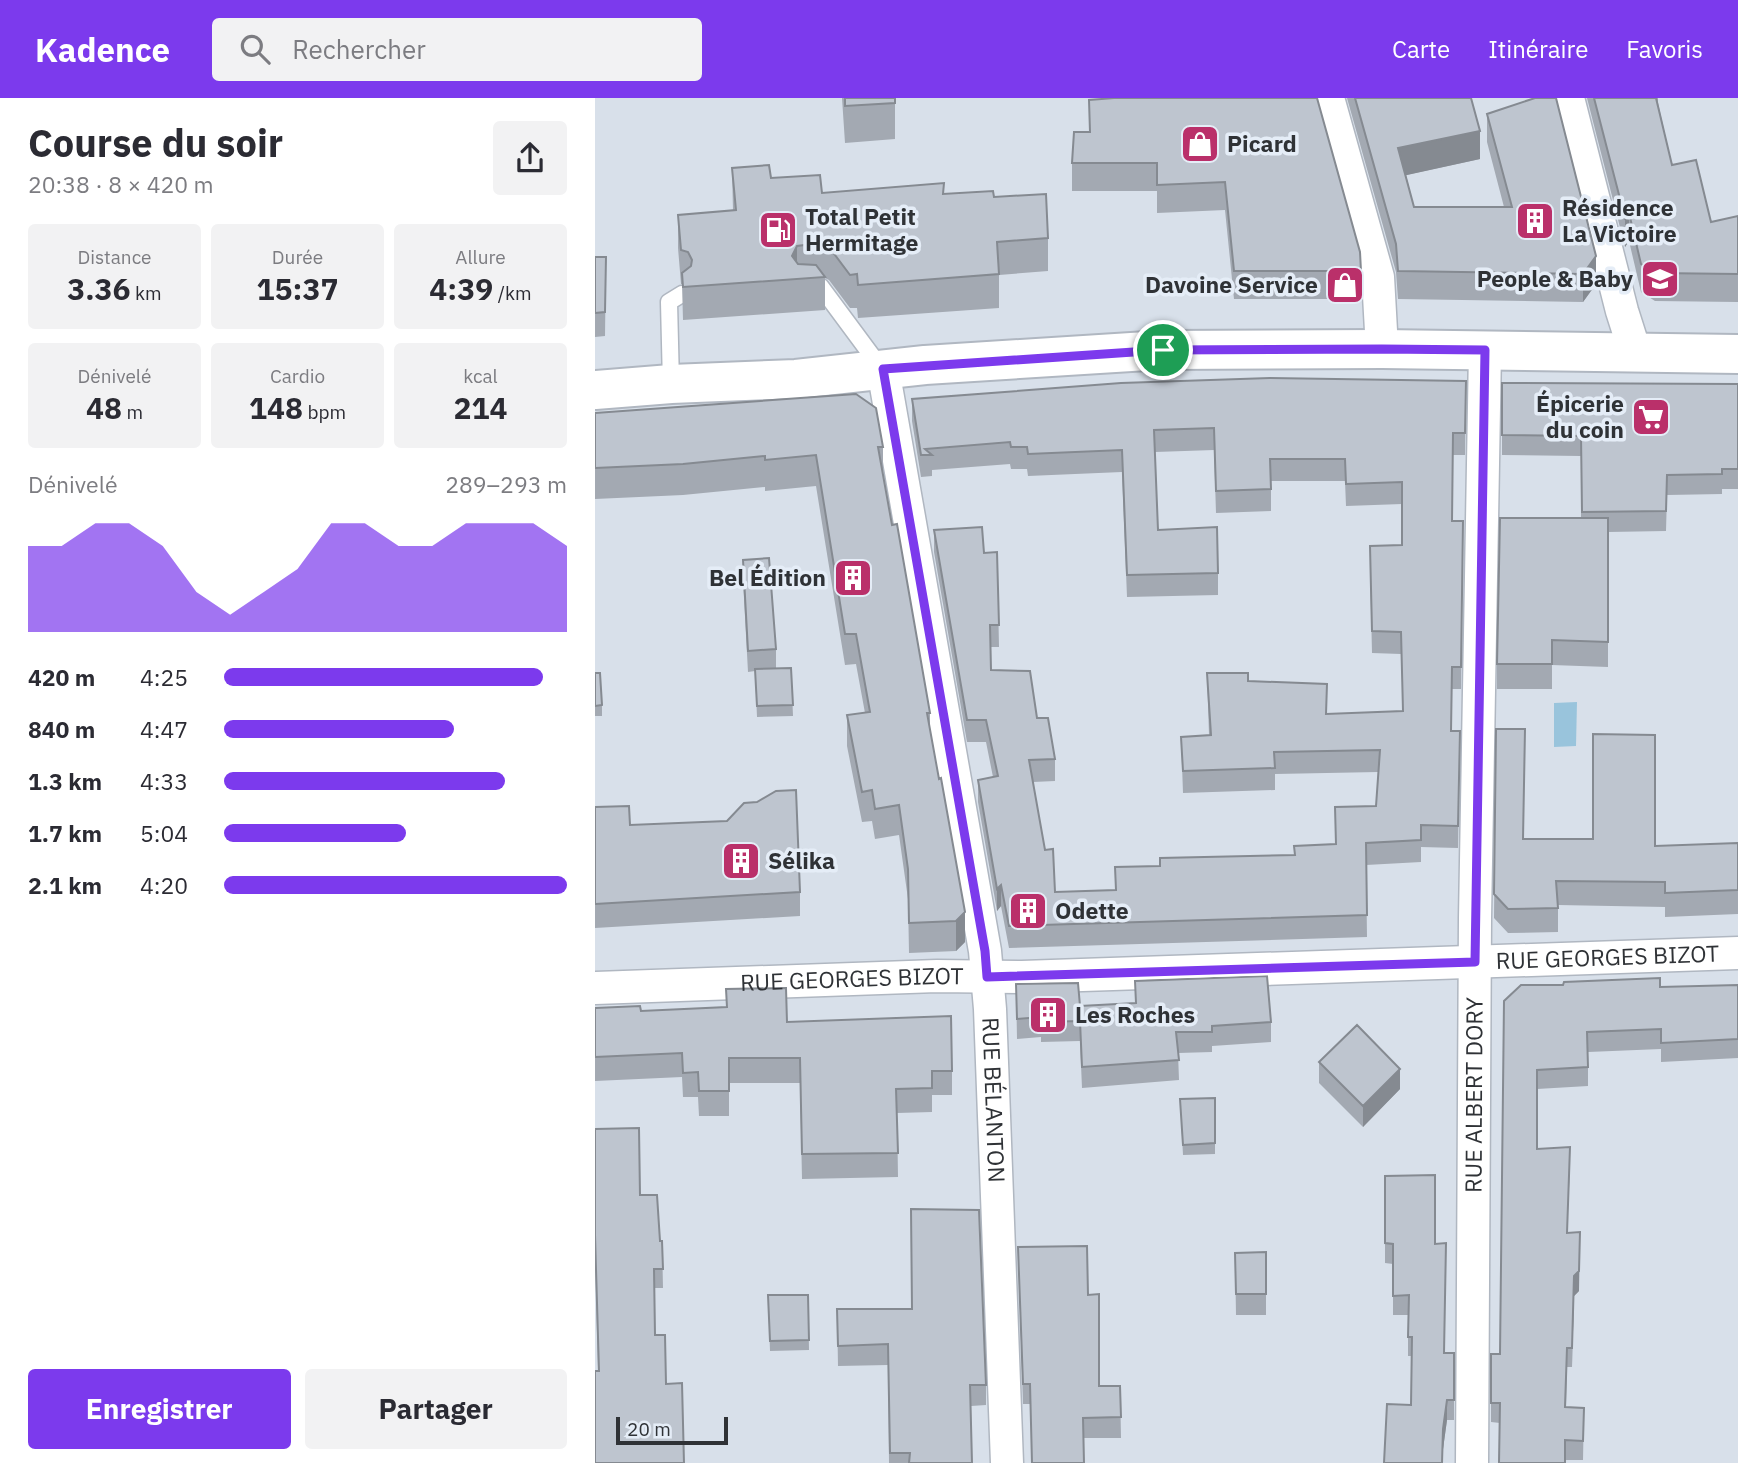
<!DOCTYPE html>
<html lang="fr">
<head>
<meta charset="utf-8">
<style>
	body { margin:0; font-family:"IBM Plex Sans",sans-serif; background:#f2f2f3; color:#2b2b33; height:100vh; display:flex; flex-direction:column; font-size:26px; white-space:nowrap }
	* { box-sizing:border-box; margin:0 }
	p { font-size:23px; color:#7c7c81 }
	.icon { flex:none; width:38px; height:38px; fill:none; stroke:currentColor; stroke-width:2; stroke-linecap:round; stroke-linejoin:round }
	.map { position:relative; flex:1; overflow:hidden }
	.side { display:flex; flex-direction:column; background:#fff; width:595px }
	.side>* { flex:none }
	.scale { position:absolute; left:21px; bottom:18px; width:112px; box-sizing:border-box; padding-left:7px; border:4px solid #2f3236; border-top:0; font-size:19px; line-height:24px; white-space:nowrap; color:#2f3236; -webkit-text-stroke:5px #e5edf7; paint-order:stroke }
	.pin { position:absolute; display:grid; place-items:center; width:60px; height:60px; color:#fff; margin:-30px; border:4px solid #fff; border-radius:50%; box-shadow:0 2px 7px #0007 }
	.round { display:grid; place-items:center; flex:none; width:74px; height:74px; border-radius:7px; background:#f2f2f3 }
	.summary { display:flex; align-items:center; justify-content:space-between; height:119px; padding:0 28px }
	h1 { font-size:38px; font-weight:700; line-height:52px }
	.metrics { display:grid; grid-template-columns:repeat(3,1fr); gap:10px; height:119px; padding:7px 28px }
	.metrics div { display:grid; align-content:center; border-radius:7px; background:#f2f2f3; text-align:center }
	.metrics b { font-size:30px; font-weight:700 }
	.metrics small { font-size:19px; font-weight:400 }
	.metrics p { font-size:19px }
	.chart { height:196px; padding:14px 28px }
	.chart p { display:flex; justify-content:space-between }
	.chart svg { width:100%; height:126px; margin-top:7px; fill:#7c3aed; opacity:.7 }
	.cta { display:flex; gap:14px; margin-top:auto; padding:14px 28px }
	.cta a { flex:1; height:80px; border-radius:7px; background:#7c3aed; color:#fff; font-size:28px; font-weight:700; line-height:80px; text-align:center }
	.cta a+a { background:#f2f2f3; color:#2b2b33 }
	ul { padding:0 28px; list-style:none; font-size:23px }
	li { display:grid; grid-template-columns:112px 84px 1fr; align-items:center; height:52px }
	li i { height:18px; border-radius:9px; background:#7c3aed }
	header { display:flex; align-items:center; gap:42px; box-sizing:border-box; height:98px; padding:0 35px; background:#7c3aed; color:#fff }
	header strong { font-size:33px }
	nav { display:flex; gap:38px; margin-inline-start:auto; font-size:24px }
	.search { width:490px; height:63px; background:#f2f2f3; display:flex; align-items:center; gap:18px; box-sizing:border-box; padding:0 24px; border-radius:7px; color:#7c7c81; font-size:26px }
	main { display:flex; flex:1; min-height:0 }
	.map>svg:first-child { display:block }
	.water { fill:#99c4dc }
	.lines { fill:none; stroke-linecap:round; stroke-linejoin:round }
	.lane-casing { stroke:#b0b7c1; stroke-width:19 }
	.street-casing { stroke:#b0b7c1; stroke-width:35 }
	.primary-casing { stroke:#b0b7c1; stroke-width:42 }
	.lane { stroke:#fff; stroke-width:16 }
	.street { stroke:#fff; stroke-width:32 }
	.primary { stroke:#fff; stroke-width:38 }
	.wall { fill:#a3a9b2 }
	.shaded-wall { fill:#858a91 }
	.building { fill:#bec5cf; stroke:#858a91; stroke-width:2 }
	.route-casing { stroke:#fff; stroke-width:14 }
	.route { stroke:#7c3aed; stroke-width:9 }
	.labels { text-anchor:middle; stroke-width:7; stroke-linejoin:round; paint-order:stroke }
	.poi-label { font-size:23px; font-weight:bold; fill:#2f3236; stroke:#e5edf7; text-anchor:start }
	.street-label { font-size:23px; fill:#2f3236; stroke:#e5edf7 }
</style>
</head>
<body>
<header>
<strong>Kadence</strong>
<div class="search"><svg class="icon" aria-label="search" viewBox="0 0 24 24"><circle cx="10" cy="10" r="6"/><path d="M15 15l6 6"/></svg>Rechercher</div>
<nav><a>Carte</a><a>Itinéraire</a><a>Favoris</a></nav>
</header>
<main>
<section class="side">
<div class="summary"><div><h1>Course du soir</h1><p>20:38 · 8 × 420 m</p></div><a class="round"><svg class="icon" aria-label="share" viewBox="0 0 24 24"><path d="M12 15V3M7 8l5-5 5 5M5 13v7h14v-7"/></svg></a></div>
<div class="metrics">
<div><p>Distance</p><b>3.36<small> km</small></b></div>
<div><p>Durée</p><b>15:37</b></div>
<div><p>Allure</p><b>4:39<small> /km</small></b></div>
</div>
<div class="metrics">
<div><p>Dénivelé</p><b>48<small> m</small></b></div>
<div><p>Cardio</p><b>148<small> bpm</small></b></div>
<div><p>kcal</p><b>214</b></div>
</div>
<div class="chart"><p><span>Dénivelé</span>289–293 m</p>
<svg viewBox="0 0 160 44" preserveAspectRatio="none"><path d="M0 44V14L10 14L20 6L30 6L40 14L50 30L60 38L70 30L80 22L90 6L100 6L110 14L120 14L130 6L140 6L150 6L160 14V44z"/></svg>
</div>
<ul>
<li><b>420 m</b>4:25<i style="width:93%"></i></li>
<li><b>840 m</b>4:47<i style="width:67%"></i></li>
<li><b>1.3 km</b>4:33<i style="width:82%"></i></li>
<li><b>1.7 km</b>5:04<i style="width:53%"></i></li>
<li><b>2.1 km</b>4:20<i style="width:100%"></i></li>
</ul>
<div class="cta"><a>Enregistrer</a><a>Partager</a></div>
</section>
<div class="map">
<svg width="1143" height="1365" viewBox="0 0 1143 1365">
	<rect width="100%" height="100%" fill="#d8e0ea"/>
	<path class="water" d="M 982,604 L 981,648 L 959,649 L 959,605 Z"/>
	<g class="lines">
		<defs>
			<path id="lane" d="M 212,190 L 226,189 L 286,270
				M 76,286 L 74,204 L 87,196"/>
			<g id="street">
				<path d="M 733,0 L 783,179 L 787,251"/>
				<path d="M 973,0 L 1027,213 L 1040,254"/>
				<path id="s1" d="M 288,271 L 390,853 L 395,911 L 412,1365"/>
				<path id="s2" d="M 0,890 L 342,878 L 427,879 L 1143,855"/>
				<path id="s3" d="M 877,1365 L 880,820 L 890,252"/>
			</g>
			<path id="primary" d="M 0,292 L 76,286 L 201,281 L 330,267 L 568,252 L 787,251 L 1143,256"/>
		</defs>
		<use href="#lane" class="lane-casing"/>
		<use href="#street" class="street-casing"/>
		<use href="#primary" class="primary-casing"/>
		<use href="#lane" class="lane"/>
		<use href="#street" class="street"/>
		<use href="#primary" class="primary"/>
	</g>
	<path class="wall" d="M 247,0 L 300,0 L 300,41 L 250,45 Z
		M 519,0 L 766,173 L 766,201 L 639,201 L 630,112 L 562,115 L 562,93 L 477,93 L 477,65 L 494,34 L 494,2 Z
		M 752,0 L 876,0 L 885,61 L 811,77 L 819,109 L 909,109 L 892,44 L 892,16 L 1001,186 L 988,204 L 803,201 L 801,174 Z
		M 992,0 L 1063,0 L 1063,5 L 1077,67 L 1116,124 L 1143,118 L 1143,204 L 1060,203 L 1046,194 L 1034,143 L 1030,149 Z
		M 137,70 L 227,95 L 349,96 L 399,99 L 453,140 L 453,173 L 404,177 L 404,210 L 263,220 L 262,210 L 255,210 L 234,182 L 230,180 L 230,212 L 88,222 L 87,186 L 86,186 L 83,150 L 83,117 L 138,113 Z
		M 0,159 L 11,159 L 10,238 L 0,239 Z
		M 871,283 L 870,357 L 858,357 L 857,423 L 868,423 L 866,591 L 857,591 L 856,633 L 865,633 L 863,750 L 826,749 L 826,764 L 771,767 L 772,839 L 414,850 L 406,808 L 402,813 L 383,704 L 383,682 L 398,679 L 391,644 L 372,644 L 339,454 L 339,432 L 389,455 L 402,454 L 404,549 L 396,549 L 396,572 L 442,620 L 460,661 L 460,683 L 438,684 L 450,752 L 460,794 L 520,792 L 520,769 L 565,768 L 699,757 L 740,746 L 740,709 L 781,708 L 783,674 L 680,676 L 680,692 L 588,695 L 586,639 L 614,637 L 612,575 L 653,583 L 731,616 L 808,613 L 806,556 L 777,555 L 775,469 L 775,448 L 807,447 L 807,406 L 751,408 L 750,383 L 676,383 L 676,413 L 621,415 L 619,352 L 560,354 L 563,432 L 623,475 L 623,497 L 532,499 L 527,374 L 433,378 L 432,371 L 416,371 L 415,366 L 337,372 L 337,378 L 326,379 L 317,323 L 317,301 Z
		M 907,285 L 1143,286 L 1143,391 L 1127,391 L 1127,396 L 1072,397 L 1071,433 L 1013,434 L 1013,569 L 957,567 L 957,591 L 902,591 L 902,566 L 986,420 L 986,358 L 907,357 Z
		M 0,315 L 288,349 L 288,380 L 335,615 L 335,632 L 370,844 L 361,853 L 314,855 L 313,801 L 304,737 L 280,741 L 277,723 L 267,724 L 252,648 L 252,617 L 270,615 L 261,566 L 250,567 L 221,388 L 170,393 L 170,389 L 88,397 L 0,401 Z
		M 148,462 L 181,551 L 181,570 L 196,570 L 198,618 L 162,619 L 160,573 L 153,574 L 148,482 Z
		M 0,575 L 7,607 L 7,618 L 0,618 Z
		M 901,631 L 928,741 L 1060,748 L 1143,745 L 1143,816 L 1070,819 L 1070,809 L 963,807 L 963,834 L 913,835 L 899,820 Z
		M 0,709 L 35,727 L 205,794 L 205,818 L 0,830 Z
		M 540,883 L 676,924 L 676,944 L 617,948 L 617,954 L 583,955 L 584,982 L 487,990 L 485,943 L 446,944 L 446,939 L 422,941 L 421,886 L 485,908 L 540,905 Z
		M 1143,887 L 1143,960 L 1066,964 L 1066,951 L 993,954 L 993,988 L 942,991 L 942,1051 L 975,1068 L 972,1135 L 984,1193 L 979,1198 L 977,1269 L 972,1269 L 971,1309 L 989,1310 L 988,1362 L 970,1362 L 905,1325 L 896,1324 L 896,1256 L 905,1256 L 909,903 L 1065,889 Z
		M 131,891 L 192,924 L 357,973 L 357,997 L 337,997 L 337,1014 L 302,1015 L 303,1079 L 207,1081 L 205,985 L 134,985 L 134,1018 L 104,1018 L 103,999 L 88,999 L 87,979 L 0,983 L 0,910 L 46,913 L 131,909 Z
		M 724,964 L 805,991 L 768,1029 L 724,985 Z
		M 620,1000 L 620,1056 L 588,1057 L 585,1001 Z
		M 0,1031 L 45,1097 L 65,1143 L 67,1143 L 68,1190 L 60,1190 L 60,1237 L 71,1286 L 3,1273 L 0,1156 Z
		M 790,1078 L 840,1146 L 849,1255 L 859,1255 L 859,1322 L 852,1322 L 848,1351 L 816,1307 L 816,1258 L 813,1258 L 813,1217 L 798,1217 L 798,1166 L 790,1165 Z
		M 423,1149 L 493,1197 L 504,1288 L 525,1288 L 526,1340 L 489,1340 L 435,1306 L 428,1306 Z
		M 671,1154 L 671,1217 L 641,1217 L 640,1155 Z
		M 173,1197 L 213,1197 L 214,1252 L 175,1253 Z
		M 242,1211 L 391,1287 L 391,1307 L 376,1308 L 377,1365 L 294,1365 L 293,1267 L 243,1268 Z"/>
	<path class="shaded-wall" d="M 885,33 L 885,61 L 803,79 L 803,50 Z
		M 1034,115 L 1034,143 L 1030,149 L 1030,120 Z
		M 202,148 L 202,181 L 197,158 Z
		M 1001,158 L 1001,186 L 988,204 L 988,176 Z
		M 406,787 L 406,808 L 402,813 L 402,791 Z
		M 370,814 L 370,844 L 361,853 L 361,823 Z
		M 805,971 L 805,991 L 768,1029 L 768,1008 Z
		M 985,1134 L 984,1193 L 979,1198 L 977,1269 L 979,1178 Z
		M 852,1302 L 852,1322 L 848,1351 L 848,1331 Z"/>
	<path class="building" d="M 250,0 L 300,0 L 300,5 L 250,8 Z
		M 519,0 L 722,0 L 765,154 L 766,173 L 639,173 L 630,84 L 562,87 L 562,65 L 477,65 L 479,34 L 495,34 L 494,2 Z
		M 760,0 L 876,0 L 885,33 L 803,50 L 819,109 L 917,109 L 892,16 L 940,0 L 961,0 L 1001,158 L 988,176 L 803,173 L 801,146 Z
		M 999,0 L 1061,0 L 1077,67 L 1101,62 L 1116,124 L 1143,118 L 1143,176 L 1060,175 L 1046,166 L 1034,115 L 1030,120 Z
		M 174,67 L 176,80 L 225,77 L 227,95 L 349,85 L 348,96 L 398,93 L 399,99 L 451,96 L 453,140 L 402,144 L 404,176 L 263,187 L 262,176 L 255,177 L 234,149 L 225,145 L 202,148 L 197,158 L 203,166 L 221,167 L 230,179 L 88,189 L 87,175 L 96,168 L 97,162 L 93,154 L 86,152 L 83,117 L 141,112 L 137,70 Z
		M 0,159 L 11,159 L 10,214 L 0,215 Z
		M 675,280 L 871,283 L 870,335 L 858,335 L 857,423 L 868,423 L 866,569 L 857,569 L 856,633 L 865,633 L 863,728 L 826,727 L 826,742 L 771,745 L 772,817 L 414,828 L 406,787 L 402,791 L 383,682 L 403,678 L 391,622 L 372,622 L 339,432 L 387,429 L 389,455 L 402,454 L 404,527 L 395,527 L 396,572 L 435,573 L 442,620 L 453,620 L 460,661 L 434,662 L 450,752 L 458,751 L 460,794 L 521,792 L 520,769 L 565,768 L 565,760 L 700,757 L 699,748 L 741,746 L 740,709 L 781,708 L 785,652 L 679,654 L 680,670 L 588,673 L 586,639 L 616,637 L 612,575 L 653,575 L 653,583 L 732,586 L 731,616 L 808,613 L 806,534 L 777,533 L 775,448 L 807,447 L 807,384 L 751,386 L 750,361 L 675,361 L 676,391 L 621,393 L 619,330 L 559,332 L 563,432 L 622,429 L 623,475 L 532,477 L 527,352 L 433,356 L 432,349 L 416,349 L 415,344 L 330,351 L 337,357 L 326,357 L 317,301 L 526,285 Z
		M 907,285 L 1143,286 L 1143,371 L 1127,371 L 1127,376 L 1072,377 L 1071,413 L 987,414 L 986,338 L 907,337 Z
		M 261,296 L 281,310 L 288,349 L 283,349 L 297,427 L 302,426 L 335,615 L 332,615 L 344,681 L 346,680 L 370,814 L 361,823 L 314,825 L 313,771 L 304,707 L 280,711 L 277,692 L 267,694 L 252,617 L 275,614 L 261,536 L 250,536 L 221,357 L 170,362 L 170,358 L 88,366 L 0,370 L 0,315 Z
		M 905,420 L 1013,420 L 1013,544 L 957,542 L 957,566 L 902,566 Z
		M 174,460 L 181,551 L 153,553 L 148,462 Z
		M 196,570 L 198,607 L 162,608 L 160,571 Z
		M 0,575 L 5,575 L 7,607 L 0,608 Z
		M 901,631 L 930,631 L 928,741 L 998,741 L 998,636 L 1060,637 L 1060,748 L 1143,745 L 1143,792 L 1070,795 L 1070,784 L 961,783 L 963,810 L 913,811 L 899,796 Z
		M 201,692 L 205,794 L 0,806 L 0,709 L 34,708 L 35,727 L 132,723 L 149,705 L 162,704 L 181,693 Z
		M 672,878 L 676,924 L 617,928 L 617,934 L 581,934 L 584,962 L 487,969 L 485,923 L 446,924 L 446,919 L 422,921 L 421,886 L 483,885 L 485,908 L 541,905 L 540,883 Z
		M 1065,880 L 1065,889 L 1143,887 L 1143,941 L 1066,945 L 1066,931 L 992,934 L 993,969 L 942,972 L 942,1051 L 975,1049 L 972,1135 L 985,1134 L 984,1173 L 979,1178 L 977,1250 L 972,1250 L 970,1309 L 989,1310 L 988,1343 L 970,1342 L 970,1365 L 904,1365 L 905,1305 L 896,1305 L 896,1256 L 905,1256 L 909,903 L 926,887 L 968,887 L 969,884 Z
		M 191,890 L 192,924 L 356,918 L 357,973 L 337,973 L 337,990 L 301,991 L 303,1055 L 207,1056 L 205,960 L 134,960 L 134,993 L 104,993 L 103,974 L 88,975 L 87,955 L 0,959 L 0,910 L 45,908 L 46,913 L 132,909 L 131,891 Z
		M 762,927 L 805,971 L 768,1008 L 724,964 Z
		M 620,1000 L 620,1045 L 588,1047 L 585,1001 Z
		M 44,1030 L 45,1097 L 62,1097 L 65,1143 L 67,1143 L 68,1171 L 59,1171 L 60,1237 L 70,1237 L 71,1286 L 87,1285 L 89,1365 L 0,1365 L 0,1273 L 4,1273 L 0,1137 L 0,1031 Z
		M 840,1077 L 840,1146 L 851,1145 L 849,1255 L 859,1255 L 859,1302 L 852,1302 L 848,1331 L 847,1365 L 789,1365 L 792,1306 L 816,1307 L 817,1239 L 813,1239 L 814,1197 L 798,1198 L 798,1146 L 790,1145 L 790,1078 Z
		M 316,1111 L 384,1112 L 391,1287 L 375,1287 L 377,1365 L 314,1365 L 315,1355 L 295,1355 L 293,1246 L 243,1248 L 242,1211 L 317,1211 Z
		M 492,1148 L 493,1197 L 504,1196 L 504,1288 L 525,1288 L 526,1319 L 488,1320 L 489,1365 L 437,1365 L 435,1286 L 428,1286 L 423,1149 Z
		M 671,1154 L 671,1196 L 641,1196 L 640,1155 Z
		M 173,1197 L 213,1197 L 214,1242 L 175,1243 Z"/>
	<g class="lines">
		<defs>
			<path id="route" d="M 787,251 L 890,252 L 880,864 L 392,879 L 390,853 L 288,271 L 568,252 Z"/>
		</defs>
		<use href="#route" class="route-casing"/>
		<use href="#route" class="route"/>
	</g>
	<defs>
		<symbol id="shop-square" viewBox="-11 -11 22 22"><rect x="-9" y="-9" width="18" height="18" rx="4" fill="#ba306a" stroke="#e5edf7"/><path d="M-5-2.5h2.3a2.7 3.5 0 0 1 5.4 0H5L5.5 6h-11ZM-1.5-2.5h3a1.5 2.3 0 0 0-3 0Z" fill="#fff"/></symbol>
		<symbol id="building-square" viewBox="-11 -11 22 22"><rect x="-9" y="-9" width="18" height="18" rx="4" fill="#ba306a" stroke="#e5edf7"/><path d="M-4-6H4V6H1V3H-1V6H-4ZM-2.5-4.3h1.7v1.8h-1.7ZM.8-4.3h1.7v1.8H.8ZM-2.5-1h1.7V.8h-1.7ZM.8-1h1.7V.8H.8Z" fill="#fff"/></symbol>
		<symbol id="fuel-square" viewBox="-11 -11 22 22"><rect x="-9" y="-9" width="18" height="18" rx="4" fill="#ba306a" stroke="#e5edf7"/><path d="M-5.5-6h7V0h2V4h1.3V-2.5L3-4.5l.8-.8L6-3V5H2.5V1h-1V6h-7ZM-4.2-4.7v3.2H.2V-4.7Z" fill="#fff"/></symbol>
		<symbol id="school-square" viewBox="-11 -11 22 22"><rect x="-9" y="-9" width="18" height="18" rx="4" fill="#ba306a" stroke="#e5edf7"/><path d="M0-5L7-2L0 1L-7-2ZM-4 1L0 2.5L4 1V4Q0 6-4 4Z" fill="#fff"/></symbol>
		<symbol id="supermarket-square" viewBox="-11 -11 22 22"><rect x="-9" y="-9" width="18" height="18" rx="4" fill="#ba306a" stroke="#e5edf7"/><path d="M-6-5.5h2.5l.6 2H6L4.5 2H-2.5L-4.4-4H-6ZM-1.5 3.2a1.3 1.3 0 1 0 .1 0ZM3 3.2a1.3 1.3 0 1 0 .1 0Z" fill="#fff"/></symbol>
	</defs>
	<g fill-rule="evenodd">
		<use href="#shop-square" x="583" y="24" width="44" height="44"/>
		<use href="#building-square" x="918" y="101" width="44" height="44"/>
		<use href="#fuel-square" x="161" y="110" width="44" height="44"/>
		<use href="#school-square" x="1043" y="159" width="44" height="44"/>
		<use href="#shop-square" x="728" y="165" width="44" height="44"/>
		<use href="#supermarket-square" x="1034" y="297" width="44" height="44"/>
		<use href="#building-square" x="236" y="458" width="44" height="44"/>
		<use href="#building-square" x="124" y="741" width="44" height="44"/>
		<use href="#building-square" x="411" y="791" width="44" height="44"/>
		<use href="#building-square" x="431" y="895" width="44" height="44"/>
	</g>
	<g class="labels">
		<g class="poi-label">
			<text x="632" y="54">Picard</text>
			<text x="967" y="118">Résidence<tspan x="967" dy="26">La Victoire</tspan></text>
			<text x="210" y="127">Total Petit<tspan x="210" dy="26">Hermitage</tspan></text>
			<text x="1038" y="189" text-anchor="end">People &amp; Baby</text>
			<text x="723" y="195" text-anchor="end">Davoine Service</text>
			<text x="1029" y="314" text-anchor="end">Épicerie<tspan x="1029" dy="26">du coin</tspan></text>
			<text x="231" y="488" text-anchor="end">Bel Édition</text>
			<text x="173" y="771">Sélika</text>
			<text x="460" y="821">Odette</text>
			<text x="480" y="925">Les Roches</text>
		</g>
		<g class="street-label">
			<text dy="8" stroke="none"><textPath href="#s2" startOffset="1013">RUE GEORGES BIZOT</textPath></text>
			<text dy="8" stroke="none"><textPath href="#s2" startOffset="257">RUE GEORGES BIZOT</textPath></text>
			<text dy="8" stroke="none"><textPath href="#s3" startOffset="368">RUE ALBERT DORY</textPath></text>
			<text dy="8" stroke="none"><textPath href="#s1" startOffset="740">RUE BÉLANTON</textPath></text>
		</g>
	</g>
</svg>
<div class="scale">20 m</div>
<div class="pin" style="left:568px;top:252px;background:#1e9e55"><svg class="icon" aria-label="arrive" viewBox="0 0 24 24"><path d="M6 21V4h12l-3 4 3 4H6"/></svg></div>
</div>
</main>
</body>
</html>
